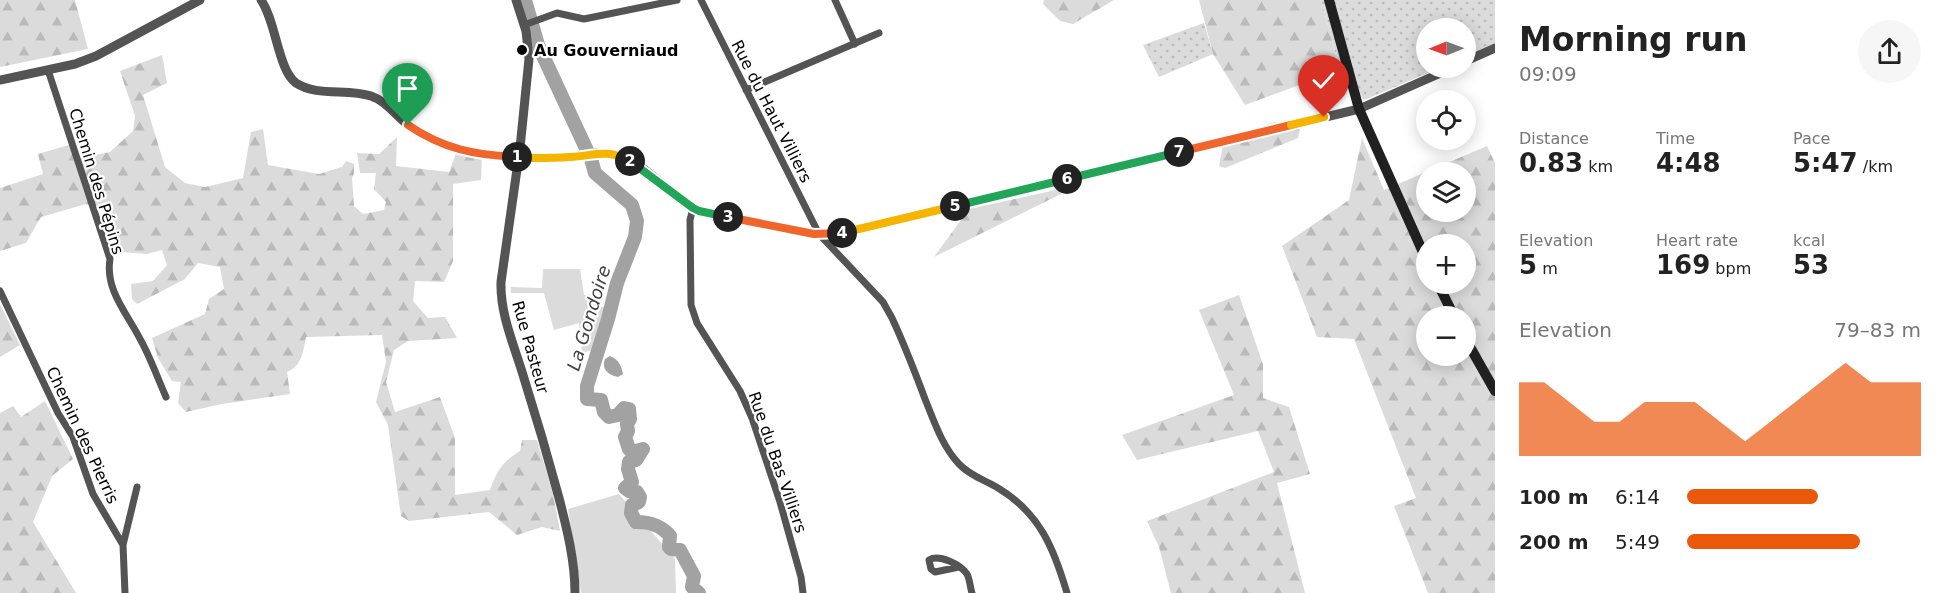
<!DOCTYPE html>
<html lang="en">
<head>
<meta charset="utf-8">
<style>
	body { margin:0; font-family:"DejaVu Sans",sans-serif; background:#f6f6f6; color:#222; height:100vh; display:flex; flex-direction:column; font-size:22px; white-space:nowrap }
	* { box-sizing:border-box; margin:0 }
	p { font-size:20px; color:#767676 }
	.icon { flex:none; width:33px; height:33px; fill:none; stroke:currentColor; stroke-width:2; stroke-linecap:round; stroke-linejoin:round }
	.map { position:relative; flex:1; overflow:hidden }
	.details { display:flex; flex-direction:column; background:#fff; width:450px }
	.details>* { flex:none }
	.needle { width:39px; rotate:269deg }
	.tools { position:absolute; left:1416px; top:18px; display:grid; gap:12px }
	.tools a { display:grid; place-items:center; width:60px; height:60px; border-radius:50%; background:#fff; box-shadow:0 3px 15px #0003; font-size:30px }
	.pin { position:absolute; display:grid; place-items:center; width:51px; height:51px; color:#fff; margin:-62px -26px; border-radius:50% 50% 50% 0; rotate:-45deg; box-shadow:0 0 6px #0007 }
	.pin .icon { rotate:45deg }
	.km { position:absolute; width:30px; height:30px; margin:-15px; border-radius:50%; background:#222; color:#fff; font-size:16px; line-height:30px; text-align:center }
	.round { display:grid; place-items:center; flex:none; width:63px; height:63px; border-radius:32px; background:#f6f6f6 }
	.summary { display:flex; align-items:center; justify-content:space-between; height:102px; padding:0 24px }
	h1 { font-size:33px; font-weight:600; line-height:45px }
	.stats { display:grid; grid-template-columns:repeat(3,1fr); gap:9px; height:102px; padding:6px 24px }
	.stats div { display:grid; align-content:center }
	.stats b { font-size:26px; font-weight:600 }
	.stats small { font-size:16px; font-weight:400 }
	.stats p { font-size:16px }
	.chart { height:168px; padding:12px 24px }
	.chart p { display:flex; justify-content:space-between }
	.chart svg { width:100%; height:108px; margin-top:6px; fill:#ea580c; opacity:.7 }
	ul { padding:0 24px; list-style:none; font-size:20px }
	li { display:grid; grid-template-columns:96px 72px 1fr; align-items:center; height:45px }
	li i { height:15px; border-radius:8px; background:#ea580c }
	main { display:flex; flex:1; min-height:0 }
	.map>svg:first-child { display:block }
	.grass { fill:url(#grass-dots) }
	.forest { fill:url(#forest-firs); fill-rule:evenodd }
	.pitch { fill:#dbdbdb }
	.water { fill:#a2a2a2 }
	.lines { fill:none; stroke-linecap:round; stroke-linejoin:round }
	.river { stroke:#a2a2a2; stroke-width:14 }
	.minor { stroke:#545454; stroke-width:7 }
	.tertiary { stroke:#545454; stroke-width:9 }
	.secondary { stroke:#212121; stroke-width:10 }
	.split-1-casing { stroke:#fff; stroke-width:12 }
	.split-2-casing { stroke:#fff; stroke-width:12 }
	.split-3-casing { stroke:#fff; stroke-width:12 }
	.split-4-casing { stroke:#fff; stroke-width:12 }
	.split-5-casing { stroke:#fff; stroke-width:12 }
	.split-6-casing { stroke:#fff; stroke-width:12 }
	.split-7-casing { stroke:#fff; stroke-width:12 }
	.split-8-casing { stroke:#fff; stroke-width:12 }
	.split-9-casing { stroke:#fff; stroke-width:12 }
	.split-1 { stroke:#f0652b; stroke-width:8 }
	.split-2 { stroke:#f5b400; stroke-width:8 }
	.split-3 { stroke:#22a559; stroke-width:8 }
	.split-4 { stroke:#f0652b; stroke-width:8 }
	.split-5 { stroke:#f5b400; stroke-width:8 }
	.split-6 { stroke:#22a559; stroke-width:8 }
	.split-7 { stroke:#22a559; stroke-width:8 }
	.split-8 { stroke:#f0652b; stroke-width:8 }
	.split-9 { stroke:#f5b400; stroke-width:8 }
	.poi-dot { fill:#000; stroke:#fff; stroke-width:2 }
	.labels { text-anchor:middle; stroke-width:4.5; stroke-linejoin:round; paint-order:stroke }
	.poi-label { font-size:16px; font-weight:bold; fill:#000; stroke:#fff; text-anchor:start }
	.street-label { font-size:16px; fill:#000; stroke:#fff }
	.water-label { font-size:18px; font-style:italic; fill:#434343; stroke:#fff }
</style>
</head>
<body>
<main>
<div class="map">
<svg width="1495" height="593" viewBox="0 0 1495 593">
	<defs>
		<pattern id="grass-dots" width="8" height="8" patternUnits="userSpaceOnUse" patternTransform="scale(1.5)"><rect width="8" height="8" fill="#dbdbdb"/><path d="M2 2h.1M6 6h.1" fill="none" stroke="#bababa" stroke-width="1.8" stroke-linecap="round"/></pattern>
		<pattern id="forest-firs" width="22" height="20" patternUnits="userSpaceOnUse" patternTransform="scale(1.5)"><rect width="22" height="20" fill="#dbdbdb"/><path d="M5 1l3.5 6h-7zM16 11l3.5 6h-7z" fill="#bababa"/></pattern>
	</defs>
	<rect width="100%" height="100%" fill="#fff"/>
	<path class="grass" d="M 1321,0 L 1495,0 L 1495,44 L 1466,57 L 1466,28 L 1426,28 L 1426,68 L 1440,68 L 1364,100 L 1340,70 Z
		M 1204,23 L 1213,54 L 1159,77 L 1143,45 Z"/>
	<path class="forest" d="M 0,0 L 75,0 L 88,49 L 0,67 Z
		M 1044,0 L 1114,0 L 1073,24 L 1060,21 L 1043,4 Z
		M 1199,0 L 1321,0 L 1340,70 L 1245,105 L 1213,54 Z
		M 162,55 L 167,83 L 143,95 L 165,167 L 185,183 L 205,187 L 243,178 L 251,132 L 263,129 L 268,165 L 319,174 L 342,167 L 346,161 L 354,164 L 354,174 L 352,178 L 354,206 L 363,214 L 384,210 L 386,202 L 374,189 L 376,173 L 360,173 L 357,153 L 379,154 L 397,137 L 396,166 L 449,172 L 458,148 L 482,153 L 481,180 L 453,184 L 453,261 L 444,282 L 415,281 L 413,301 L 428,318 L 445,317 L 457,338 L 408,341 L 394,350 L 386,382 L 395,412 L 440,397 L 455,438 L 455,495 L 490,490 C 497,471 501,463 520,451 L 522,440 L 537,440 L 553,494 L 560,531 L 542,527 L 517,535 L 489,512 L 409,521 L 401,516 L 388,425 L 376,402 L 386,362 L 382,335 L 306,337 C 303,352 302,366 287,372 L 290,394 L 222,404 L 186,412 L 178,403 L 181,382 L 172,381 L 158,358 L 152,338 L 205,314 L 209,299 L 224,289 L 220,267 L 198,263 L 185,279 L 137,304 L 132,299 L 131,284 L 153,281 L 167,265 L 162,250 L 147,254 L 121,252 L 111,240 L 112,218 L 98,207 L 86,204 L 41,217 L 26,243 L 0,251 L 0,188 L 43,174 L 38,154 L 72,144 L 84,163 L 95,155 L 110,152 L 133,131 L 135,116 L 120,71 Z
		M 1274,122 L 1300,129 L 1298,138 L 1225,168 L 1219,166 L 1223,145 L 1237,137 Z
		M 1362,138 L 1384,190 L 1487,146 L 1495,163 L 1495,593 L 1428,593 L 1394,506 L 1416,498 L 1354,339 L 1317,337 L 1282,246 L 1349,200 ZM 1426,172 L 1466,172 L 1466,212 L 1426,212 ZM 1426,244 L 1466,244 L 1466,284 L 1426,284 ZM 1426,316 L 1466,316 L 1466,356 L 1426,356 Z
		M 1060,189 L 1061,194 L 934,257 L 969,209 Z
		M 1239,295 L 1263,364 L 1263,398 L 1289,407 L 1310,474 L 1277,483 L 1305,593 L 1171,593 L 1159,547 L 1147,521 L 1274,472 L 1258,431 L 1137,460 L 1122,435 L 1234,395 L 1199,310 Z
		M 0,304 L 20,345 L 0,357 Z
		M 45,401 L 73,459 L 52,476 L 33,522 L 76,593 L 0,593 L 0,413 L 13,406 L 21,417 Z"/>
	<path class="pitch" d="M 543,269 L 580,269 L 584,295 L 594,294 L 598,308 L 610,305 L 596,349 L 582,353 L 579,323 L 554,330 L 544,293 L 511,293 L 511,287 L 542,288 Z
		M 619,494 L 675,559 L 676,593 L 581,593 L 568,509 Z"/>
	<path class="water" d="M 610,356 C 619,360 621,365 623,374 L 618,377 C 608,375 601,369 605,359 Z"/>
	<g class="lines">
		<path class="river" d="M 525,0 L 538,45 L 591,159 L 595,173 L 632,205 L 637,221 L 635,237 L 617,283 L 608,319 L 587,386 L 587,399 L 601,400 L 604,412 L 609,417 L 618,415 L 624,408 L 629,409 L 630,419 L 627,424 L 628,431 L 625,437 L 629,449 L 632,452 L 643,449 L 636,460 L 629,462 L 628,469 L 632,482 L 625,488 L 629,491 L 637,492 L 640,497 L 639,502 L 632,505 L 631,513 L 636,522 C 650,522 661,525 670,536 L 669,547 L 671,549 L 680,550 L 694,576 L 692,587 L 699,593"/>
		<path class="minor" d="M 701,0 L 819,234 L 883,302 L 892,318 C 904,344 915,372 925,399 C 934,421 942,446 959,464 C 970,476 985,480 998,488 C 1040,513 1054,549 1067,593
			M 835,0 L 855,44
			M 524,25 L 557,13 L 584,19 L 677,0
			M 48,70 L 110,259 C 105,289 126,312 139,337 C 150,356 157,377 166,397
			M 746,90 L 879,33
			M 693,208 L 690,220 L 691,305 L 697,323 L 740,391 L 752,418 L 780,502 L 801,577 L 803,593
			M 0,291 L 58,413 L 73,437 L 93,494 L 123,545 L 125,593
			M 123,545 L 137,487
			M 959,567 L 935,572 L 931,569 L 929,560 C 939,554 960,564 967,574 C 970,580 970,587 972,593"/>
		<path class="tertiary" d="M 261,0 C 276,21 278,70 296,83 C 317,97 348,88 371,96 C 386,101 395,115 407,124 C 422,137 441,145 460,150 C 494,159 532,159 568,157 C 581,157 595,150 609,153 C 641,158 665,190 692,207 C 706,216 728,217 744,220 C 768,225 792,232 816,234 C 825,235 834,233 843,233 L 1359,109 L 1452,68
			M 516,0 L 526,31 L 529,59 L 520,148 L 501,282 C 500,314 514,345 523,375 C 536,416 548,457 559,498 C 567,529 575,561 575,593
			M 1466,61 L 1495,48
			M 0,80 L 75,64 L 96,56 L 200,0"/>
		<path class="secondary" d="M 1329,0 L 1359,109 L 1426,259
			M 1438,284 L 1454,316
			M 1466,340 L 1495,391"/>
	</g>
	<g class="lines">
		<defs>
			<path id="split-1" d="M 408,125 C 443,149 475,155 517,157"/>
			<path id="split-2" d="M 517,157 C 534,159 552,158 570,157 C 594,156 606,148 630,161"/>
			<path id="split-3" d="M 630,161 L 693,208 L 699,211 L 728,217"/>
			<path id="split-4" d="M 728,217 L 814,234 L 842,233"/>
			<path id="split-5" d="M 842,233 L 955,206"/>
			<path id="split-6" d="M 955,206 L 1067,179"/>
			<path id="split-7" d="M 1067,179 L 1179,152"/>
			<path id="split-8" d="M 1179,152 L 1291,125"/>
			<path id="split-9" d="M 1291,125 L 1324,117"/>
		</defs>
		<use href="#split-1" class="split-1-casing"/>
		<use href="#split-2" class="split-2-casing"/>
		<use href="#split-3" class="split-3-casing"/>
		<use href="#split-4" class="split-4-casing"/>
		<use href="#split-5" class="split-5-casing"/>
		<use href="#split-6" class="split-6-casing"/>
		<use href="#split-7" class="split-7-casing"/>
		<use href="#split-8" class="split-8-casing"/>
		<use href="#split-9" class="split-9-casing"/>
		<use href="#split-1" class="split-1"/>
		<use href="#split-2" class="split-2"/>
		<use href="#split-3" class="split-3"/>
		<use href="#split-4" class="split-4"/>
		<use href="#split-5" class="split-5"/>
		<use href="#split-6" class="split-6"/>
		<use href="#split-7" class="split-7"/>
		<use href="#split-8" class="split-8"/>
		<use href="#split-9" class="split-9"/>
	</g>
	<circle class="poi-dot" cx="522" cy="50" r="6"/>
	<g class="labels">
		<g class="poi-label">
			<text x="534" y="56">Au Gouverniaud</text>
		</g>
		<g class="street-label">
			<text transform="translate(772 111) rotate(63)" y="6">Rue du Haut Villiers</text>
			<text transform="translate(97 181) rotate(73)" y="6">Chemin des Pépins</text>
			<text transform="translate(531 347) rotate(74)" y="6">Rue Pasteur</text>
			<text transform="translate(83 435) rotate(65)" y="6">Chemin des Pierris</text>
			<text transform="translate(778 462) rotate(71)" y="6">Rue du Bas Villiers</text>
		</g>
		<g class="water-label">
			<text transform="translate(589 318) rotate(-73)" y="6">La Gondoire</text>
		</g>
	</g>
</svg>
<div class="tools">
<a><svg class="needle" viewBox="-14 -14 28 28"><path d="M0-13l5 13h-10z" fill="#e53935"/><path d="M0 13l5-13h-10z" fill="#767676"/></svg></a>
<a><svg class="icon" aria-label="locate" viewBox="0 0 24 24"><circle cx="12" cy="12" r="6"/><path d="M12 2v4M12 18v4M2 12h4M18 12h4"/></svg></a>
<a><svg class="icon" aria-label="layers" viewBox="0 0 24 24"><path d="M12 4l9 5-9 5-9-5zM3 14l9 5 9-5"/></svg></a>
<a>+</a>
<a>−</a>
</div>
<div class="pin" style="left:408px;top:125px;background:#1e9e55"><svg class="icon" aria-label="arrive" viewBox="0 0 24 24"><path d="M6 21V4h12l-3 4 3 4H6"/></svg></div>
<div class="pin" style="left:1324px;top:117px;background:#d93025"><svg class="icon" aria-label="check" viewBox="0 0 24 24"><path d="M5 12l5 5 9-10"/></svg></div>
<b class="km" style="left:517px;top:157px">1</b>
<b class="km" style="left:630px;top:161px">2</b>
<b class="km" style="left:728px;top:217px">3</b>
<b class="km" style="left:842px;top:233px">4</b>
<b class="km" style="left:955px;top:206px">5</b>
<b class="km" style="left:1067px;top:179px">6</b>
<b class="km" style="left:1179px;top:152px">7</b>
</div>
<section class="details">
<div class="summary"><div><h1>Morning run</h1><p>09:09</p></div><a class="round"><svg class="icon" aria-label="share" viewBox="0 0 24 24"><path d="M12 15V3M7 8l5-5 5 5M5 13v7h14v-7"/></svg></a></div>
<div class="stats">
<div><p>Distance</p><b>0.83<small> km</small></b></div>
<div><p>Time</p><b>4:48</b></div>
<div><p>Pace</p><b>5:47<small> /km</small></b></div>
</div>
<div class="stats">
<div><p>Elevation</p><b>5<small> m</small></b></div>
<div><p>Heart rate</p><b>169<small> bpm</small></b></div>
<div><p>kcal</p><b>53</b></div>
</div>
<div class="chart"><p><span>Elevation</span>79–83 m</p>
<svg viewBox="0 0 160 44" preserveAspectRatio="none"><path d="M0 44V14L10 14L20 22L30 30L40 30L50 22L60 22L70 22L80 30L90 38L100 30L110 22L120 14L130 6L140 14L150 14L160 14V44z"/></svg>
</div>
<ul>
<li><b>100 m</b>6:14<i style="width:56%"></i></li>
<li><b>200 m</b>5:49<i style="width:74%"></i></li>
</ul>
</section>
</main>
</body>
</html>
